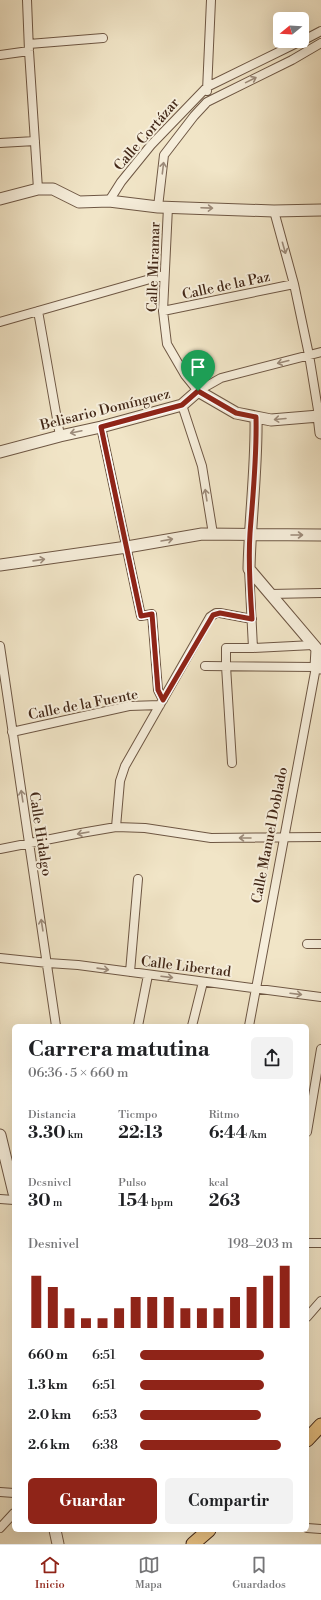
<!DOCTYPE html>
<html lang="es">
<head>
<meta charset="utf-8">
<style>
	body { margin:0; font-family:"Libre Bodoni",serif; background:#f2f2f2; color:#202124; height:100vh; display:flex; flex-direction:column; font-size:15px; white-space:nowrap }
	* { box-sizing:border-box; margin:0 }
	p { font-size:13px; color:#757577 }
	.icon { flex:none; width:22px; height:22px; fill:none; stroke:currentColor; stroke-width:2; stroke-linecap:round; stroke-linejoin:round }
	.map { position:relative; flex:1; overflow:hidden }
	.side { position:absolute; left:12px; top:1024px; width:297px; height:508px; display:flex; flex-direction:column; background:#fff; border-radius:6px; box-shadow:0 4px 16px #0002 }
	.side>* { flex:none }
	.needle { width:26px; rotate:252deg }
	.controls { position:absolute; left:273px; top:12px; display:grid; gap:8px }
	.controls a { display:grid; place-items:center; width:36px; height:36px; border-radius:6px; background:#fff; box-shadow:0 4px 16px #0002; font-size:20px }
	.pin { position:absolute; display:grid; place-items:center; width:34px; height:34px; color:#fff; margin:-41px -17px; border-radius:50% 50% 50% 0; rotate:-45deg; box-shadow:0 0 4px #0007 }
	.pin .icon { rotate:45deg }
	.round { display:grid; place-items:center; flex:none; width:42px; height:42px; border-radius:6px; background:#f2f2f2 }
	.headline { display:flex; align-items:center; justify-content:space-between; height:68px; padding:0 16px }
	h1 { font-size:22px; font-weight:700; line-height:30px }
	.figures { display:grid; grid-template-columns:repeat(3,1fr); gap:6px; height:68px; padding:4px 16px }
	.figures div { display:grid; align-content:center }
	.figures b { font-size:17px; font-weight:700 }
	.figures small { font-size:11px; font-weight:400 }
	.figures p { font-size:11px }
	.chart { height:112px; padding:8px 16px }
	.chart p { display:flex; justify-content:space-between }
	.chart svg { width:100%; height:72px; margin-top:4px; stroke:#8f2418; stroke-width:6 }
	.cta { display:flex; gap:8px; margin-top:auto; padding:8px 16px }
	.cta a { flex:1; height:46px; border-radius:6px; background:#8f2418; color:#fff; font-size:16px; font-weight:700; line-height:46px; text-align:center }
	.cta a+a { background:#f2f2f2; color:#202124 }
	ul { padding:0 16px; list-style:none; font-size:13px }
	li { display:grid; grid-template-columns:64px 48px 1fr; align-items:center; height:30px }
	li i { height:10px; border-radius:5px; background:#8f2418 }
	.tab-bar { display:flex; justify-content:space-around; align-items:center; height:56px; border-top:1px solid #e0e0e0; background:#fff; font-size:11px; color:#757577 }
	.tab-bar a { display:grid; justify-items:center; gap:2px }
	.tab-bar .selected { color:#8f2418 }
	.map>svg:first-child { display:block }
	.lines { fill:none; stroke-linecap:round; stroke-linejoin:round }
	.minor-casing { stroke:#6e5744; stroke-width:10 }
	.tertiary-casing { stroke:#6e5744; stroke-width:13 }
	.primary-casing { stroke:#432818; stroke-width:15 }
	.minor { stroke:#f6eedb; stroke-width:8 }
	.tertiary { stroke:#f6eedb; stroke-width:11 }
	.primary { stroke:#e8c284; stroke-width:13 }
	.oneway { stroke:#9c8b7a }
	.route-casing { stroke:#fff; stroke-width:8 }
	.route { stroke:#8f2418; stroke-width:5 }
	.labels { text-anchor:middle; stroke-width:4; stroke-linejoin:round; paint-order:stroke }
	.street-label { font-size:14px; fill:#432818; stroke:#f6eedb }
</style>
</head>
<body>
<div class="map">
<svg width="321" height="1544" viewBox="0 0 321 1544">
	<rect width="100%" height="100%" fill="#f1e5c7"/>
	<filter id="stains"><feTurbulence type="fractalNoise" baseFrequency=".005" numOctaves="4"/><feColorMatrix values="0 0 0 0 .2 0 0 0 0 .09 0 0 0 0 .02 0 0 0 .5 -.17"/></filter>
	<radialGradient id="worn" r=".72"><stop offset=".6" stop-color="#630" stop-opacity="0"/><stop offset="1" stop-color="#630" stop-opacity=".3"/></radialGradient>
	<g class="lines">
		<defs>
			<path id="minor" d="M 27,0 L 29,51 L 38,189
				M 302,41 L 321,31
				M 29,44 L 103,38
				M 0,55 L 29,51
				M 207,91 L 211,0
				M 0,143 L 35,141
				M 109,201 L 121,182 L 151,145 L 207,87 L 301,41
				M 158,207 L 164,155 L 194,116 L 207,102 L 292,60 L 321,43
				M 168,207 L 163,311 L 167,344 L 185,375 L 198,391 L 221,378 L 321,352
				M 274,211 L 294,284 L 309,355 L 319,416
				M 38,311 L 60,436
				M 163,311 L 294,284
				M 0,322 L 164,275
				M 182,405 L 202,466 L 213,534
				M 101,427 L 141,616 L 152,614 L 158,690 L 163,700
				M 249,569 L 253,648
				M 270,594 L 321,593
				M 0,646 L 56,1026
				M 205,666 L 316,667 L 249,1026
				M 12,732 L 129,706 L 160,705
				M 232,763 L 226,666 L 226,648 L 253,648 L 313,645
				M 116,827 L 120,781 L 125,766 L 210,617 L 216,613 L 220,613 L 252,619
				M 0,849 L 81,833 L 116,827 L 145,828 L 211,838 L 321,837
				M 307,944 L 321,944
				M 0,958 L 48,963 L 78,965 L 321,997
				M 130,972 L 138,879
				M 138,1026 L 148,975
				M 192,1026 L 203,982
				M 307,1132 L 321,1049
				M 0,1199 L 14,1200
				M 307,1243 L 321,1243
				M 307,1317 L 321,1301
				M 0,1492 L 14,1493
				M 0,1528 L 14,1513
				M 307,1528 L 321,1529"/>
			<path id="tertiary" d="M 0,199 L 38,189 L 53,189 L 79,202 L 109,201 L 158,207 L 274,211 L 321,210
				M 256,417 C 257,468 250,518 249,569 L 317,649 L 316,667 L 321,668
				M 0,452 L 60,436 L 101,427 L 182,405 L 198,391 L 236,413 L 271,420 L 319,416 L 321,433
				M 0,565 L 127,547 L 202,534 L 321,535
				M 0,1135 L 14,1193
				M 55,1530 L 58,1544"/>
			<path id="primary" d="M 307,1440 L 321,1425
				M 193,1544 L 209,1530"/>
		</defs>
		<use href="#minor" class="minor-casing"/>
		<use href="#tertiary" class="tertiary-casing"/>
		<use href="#primary" class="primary-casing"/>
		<use href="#minor" class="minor"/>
		<use href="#tertiary" class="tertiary"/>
		<use href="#primary" class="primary"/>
	</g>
	<defs><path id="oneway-shaft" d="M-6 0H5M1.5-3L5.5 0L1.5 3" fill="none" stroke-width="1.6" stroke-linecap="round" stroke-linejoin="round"/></defs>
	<g class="oneway">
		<use href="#oneway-shaft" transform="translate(251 80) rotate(-26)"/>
		<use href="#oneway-shaft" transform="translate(163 168) rotate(-83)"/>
		<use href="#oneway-shaft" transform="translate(207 208) rotate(2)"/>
		<use href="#oneway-shaft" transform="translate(284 248) rotate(74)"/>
		<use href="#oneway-shaft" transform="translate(283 362) rotate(166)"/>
		<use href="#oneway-shaft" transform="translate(280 419) rotate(175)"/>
		<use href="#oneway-shaft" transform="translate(76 432) rotate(168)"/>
		<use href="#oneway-shaft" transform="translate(206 495) rotate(-99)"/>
		<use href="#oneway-shaft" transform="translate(297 535)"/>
		<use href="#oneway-shaft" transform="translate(167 540) rotate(-10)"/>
		<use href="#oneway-shaft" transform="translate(39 560) rotate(-8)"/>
		<use href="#oneway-shaft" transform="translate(22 796) rotate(-99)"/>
		<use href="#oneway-shaft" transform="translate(83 833) rotate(170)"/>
		<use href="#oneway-shaft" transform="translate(245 838) rotate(180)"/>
		<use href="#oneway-shaft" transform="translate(42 925) rotate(-99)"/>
		<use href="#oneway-shaft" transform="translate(103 969) rotate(8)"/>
		<use href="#oneway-shaft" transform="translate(167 977) rotate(7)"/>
		<use href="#oneway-shaft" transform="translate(296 994) rotate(7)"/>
	</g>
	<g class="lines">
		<defs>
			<path id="route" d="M 198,391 L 236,413 L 256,417 C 257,457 253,494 250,533 C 248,562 250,591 252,619 L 220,613 L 213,615 L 163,700 L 158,690 L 152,614 L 141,616 L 101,427 L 182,405 Z"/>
		</defs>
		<use href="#route" class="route-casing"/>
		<use href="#route" class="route"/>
	</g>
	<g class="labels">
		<g class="street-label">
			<text transform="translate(146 134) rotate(-49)" y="5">Calle Cortázar</text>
			<text transform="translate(153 267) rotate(-88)" y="5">Calle Miramar</text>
			<text transform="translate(226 285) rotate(-12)" y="5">Calle de la Paz</text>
			<text transform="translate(105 409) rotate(-14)" y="5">Belisario Domínguez</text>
			<text transform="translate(83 704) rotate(-11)" y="5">Calle de la Fuente</text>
			<text transform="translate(41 834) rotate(81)" y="5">Calle Hidalgo</text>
			<text transform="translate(269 835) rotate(-79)" y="5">Calle Manuel Doblado</text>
			<text transform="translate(186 966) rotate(7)" y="5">Calle Libertad</text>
		</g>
	</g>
	<rect width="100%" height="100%" filter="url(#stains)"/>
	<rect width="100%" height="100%" fill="url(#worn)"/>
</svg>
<div class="controls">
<a><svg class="needle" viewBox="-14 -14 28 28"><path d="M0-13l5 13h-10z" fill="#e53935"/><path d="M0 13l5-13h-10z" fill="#757577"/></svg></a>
</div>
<div class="pin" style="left:198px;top:391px;background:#1e9e55"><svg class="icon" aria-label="arrive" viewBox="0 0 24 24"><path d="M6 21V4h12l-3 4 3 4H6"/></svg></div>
<section class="side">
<div class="headline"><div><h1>Carrera matutina</h1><p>06:36 · 5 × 660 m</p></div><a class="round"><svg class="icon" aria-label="share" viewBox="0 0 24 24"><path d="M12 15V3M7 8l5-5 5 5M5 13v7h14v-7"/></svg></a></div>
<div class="figures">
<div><p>Distancia</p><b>3.30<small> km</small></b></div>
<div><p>Tiempo</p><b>22:13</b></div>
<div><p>Ritmo</p><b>6:44<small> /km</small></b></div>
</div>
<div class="figures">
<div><p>Desnivel</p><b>30<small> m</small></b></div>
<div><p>Pulso</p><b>154<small> bpm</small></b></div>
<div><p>kcal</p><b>263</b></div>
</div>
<div class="chart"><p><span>Desnivel</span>198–203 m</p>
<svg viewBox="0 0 160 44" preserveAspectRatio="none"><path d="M5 44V12M15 44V19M25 44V32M35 44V38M45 44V38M55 44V32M65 44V25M75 44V25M85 44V25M95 44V32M105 44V32M115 44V32M125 44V25M135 44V19M145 44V12M155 44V6"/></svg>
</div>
<ul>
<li><b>660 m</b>6:51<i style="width:81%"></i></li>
<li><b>1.3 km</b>6:51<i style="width:81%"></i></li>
<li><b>2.0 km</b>6:53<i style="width:79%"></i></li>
<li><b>2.6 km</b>6:38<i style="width:92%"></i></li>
</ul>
<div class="cta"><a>Guardar</a><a>Compartir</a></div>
</section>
</div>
<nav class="tab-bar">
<a class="selected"><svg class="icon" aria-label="home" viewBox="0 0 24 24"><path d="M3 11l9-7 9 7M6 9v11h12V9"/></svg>Inicio</a>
<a><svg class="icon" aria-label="map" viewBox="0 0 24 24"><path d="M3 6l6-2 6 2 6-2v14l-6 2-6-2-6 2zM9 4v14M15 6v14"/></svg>Mapa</a>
<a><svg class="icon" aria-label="saved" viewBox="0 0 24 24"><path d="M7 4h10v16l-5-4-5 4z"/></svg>Guardados</a>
</nav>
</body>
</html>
